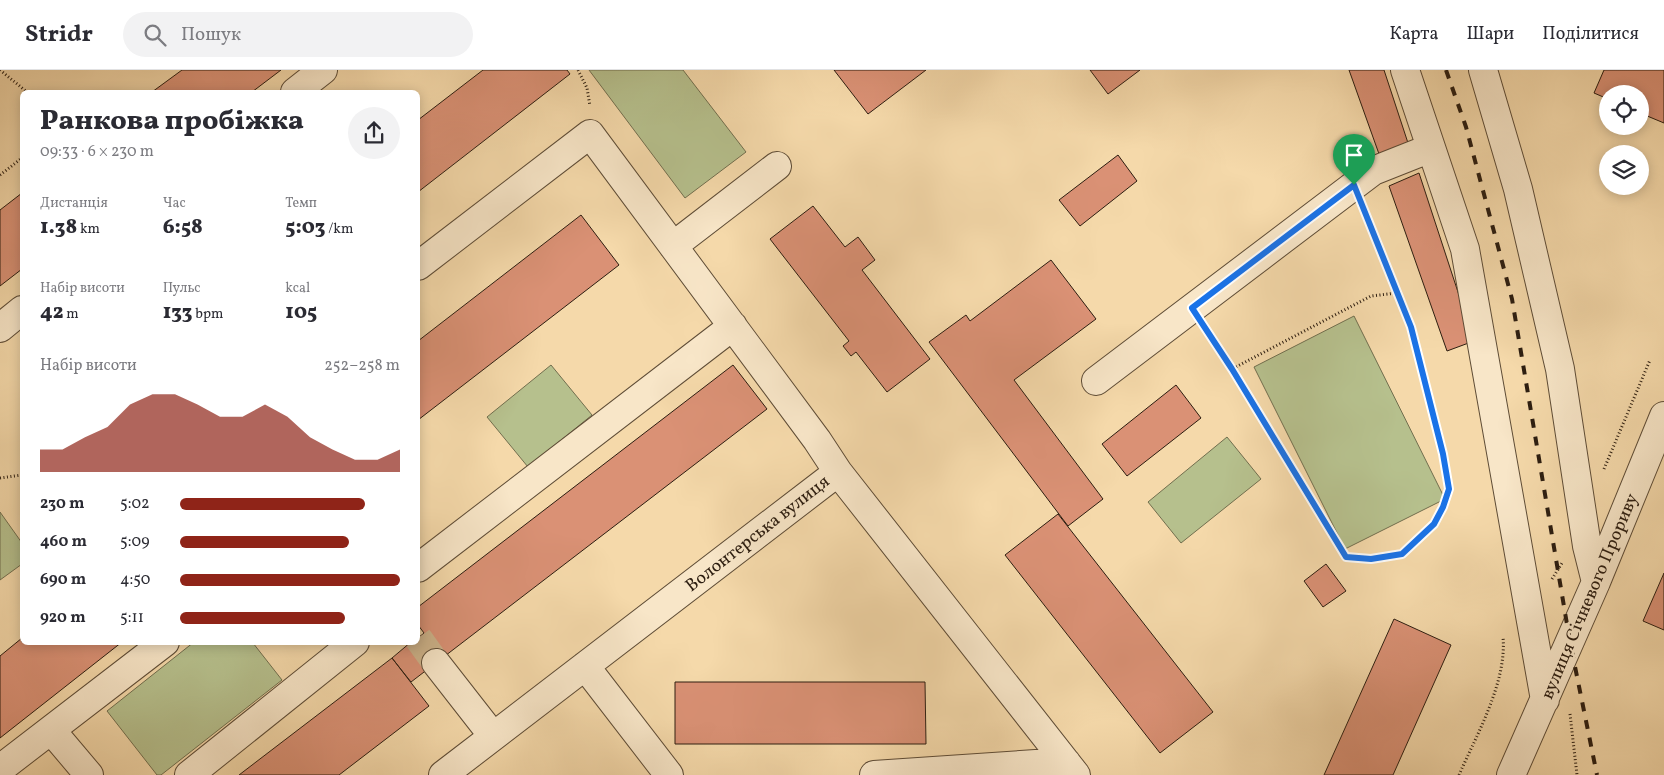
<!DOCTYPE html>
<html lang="uk">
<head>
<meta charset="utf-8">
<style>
	body { margin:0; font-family:Vollkorn,serif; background:#f2f2f3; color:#2b2b33; height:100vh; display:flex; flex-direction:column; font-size:19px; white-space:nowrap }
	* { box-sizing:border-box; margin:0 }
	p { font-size:16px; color:#7c7c81 }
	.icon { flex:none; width:28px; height:28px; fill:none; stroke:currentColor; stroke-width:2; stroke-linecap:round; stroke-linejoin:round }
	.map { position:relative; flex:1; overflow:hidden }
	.drawer { position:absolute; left:20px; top:20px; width:400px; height:555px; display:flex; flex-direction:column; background:#fff; border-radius:8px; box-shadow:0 2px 12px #0003 }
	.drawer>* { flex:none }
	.fabs { position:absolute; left:1599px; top:15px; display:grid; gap:10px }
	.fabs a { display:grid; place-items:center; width:50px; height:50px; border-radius:50%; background:#fff; box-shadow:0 2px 12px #0003; font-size:25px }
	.pin { position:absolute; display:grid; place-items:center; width:42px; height:42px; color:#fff; margin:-51px -21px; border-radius:50% 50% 50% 0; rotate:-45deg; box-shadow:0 0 5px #0007 }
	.pin .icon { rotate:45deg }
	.round { display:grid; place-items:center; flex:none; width:52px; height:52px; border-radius:26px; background:#f2f2f3 }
	.overview { display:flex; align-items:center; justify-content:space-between; height:85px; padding:0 20px }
	h1 { font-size:28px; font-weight:800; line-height:38px }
	.metrics { display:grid; grid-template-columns:repeat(3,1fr); gap:8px; height:85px; padding:5px 20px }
	.metrics div { display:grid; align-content:center }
	.metrics b { font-size:21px; font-weight:800 }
	.metrics small { font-size:14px; font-weight:400 }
	.metrics p { font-size:14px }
	.chart { height:140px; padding:10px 20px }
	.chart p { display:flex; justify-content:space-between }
	.chart svg { width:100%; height:90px; margin-top:5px; fill:#8f2418; opacity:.7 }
	ul { padding:0 20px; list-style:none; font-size:16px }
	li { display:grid; grid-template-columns:80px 60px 1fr; align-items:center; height:38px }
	li i { height:12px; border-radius:6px; background:#8f2418 }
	header { display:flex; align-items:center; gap:30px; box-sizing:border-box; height:70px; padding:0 25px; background:#fff; border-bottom:1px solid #e1e1e2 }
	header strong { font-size:24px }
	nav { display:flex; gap:28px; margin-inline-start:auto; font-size:18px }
	.search { width:350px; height:45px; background:#f2f2f3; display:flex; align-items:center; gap:12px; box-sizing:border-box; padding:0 18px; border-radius:28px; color:#7c7c81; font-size:19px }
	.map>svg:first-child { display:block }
	.green { fill:#b6c08d; stroke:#716e4e }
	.building { fill:#da9175; stroke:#2c1d10 }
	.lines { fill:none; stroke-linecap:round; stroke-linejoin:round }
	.minor-tunnel { stroke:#cdb38b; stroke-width:28; stroke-dasharray:28 14; stroke-linecap:butt }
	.minor-casing { stroke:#5e4c36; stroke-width:30 }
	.path { stroke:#2c1d10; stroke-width:3; stroke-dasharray:1 2.5; stroke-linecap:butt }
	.minor { stroke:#f8e6c8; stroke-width:28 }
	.rail { stroke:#2c1d10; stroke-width:4; stroke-dasharray:9 9; stroke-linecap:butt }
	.route-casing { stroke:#fff; stroke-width:10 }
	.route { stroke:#1a73e8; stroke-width:6 }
	.labels { text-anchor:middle; stroke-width:5; stroke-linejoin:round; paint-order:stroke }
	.street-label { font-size:18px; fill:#2c1d10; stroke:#f8e6c8 }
</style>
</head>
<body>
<header>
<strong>Stridr</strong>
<div class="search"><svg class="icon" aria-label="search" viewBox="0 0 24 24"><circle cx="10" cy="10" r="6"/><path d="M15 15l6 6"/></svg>Пошук</div>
<nav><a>Карта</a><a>Шари</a><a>Поділитися</a></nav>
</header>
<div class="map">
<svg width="1664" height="705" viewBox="0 0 1664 705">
	<rect width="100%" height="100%" fill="#f5d9aa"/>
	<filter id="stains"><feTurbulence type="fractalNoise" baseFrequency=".004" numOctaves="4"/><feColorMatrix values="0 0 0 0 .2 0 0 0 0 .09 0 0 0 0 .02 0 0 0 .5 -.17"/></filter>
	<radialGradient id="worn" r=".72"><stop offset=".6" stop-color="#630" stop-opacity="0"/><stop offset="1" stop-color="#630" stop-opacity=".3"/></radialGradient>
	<path class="green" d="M 589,0 L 683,0 L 746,82 L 685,128 Z
		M 1354,246 L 1445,429 L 1345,479 L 1254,297 Z
		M 551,295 L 592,345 L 528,397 L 487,347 Z
		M 1227,367 L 1261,409 L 1181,473 L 1148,432 Z
		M 0,442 L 22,473 L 22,494 L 0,510 Z
		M 194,572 L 253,573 L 282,610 L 161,705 L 157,705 L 107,641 Z"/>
	<path class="building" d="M 182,0 L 281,0 L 252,22 L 152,22 Z
		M 483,0 L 567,0 L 570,4 L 418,122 L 418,50 Z
		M 834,0 L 926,0 L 868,44 Z
		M 1090,0 L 1140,0 L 1108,24 Z
		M 1349,0 L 1384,0 L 1408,73 L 1379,84 Z
		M 1604,0 L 1664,0 L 1664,53 L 1640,43 L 1640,24 L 1608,24 L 1608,29 L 1594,23 Z
		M 1118,85 L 1137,111 L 1080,156 L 1059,130 Z
		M 1419,103 L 1474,271 L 1447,281 L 1389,116 Z
		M 22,123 L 22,199 L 0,216 L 0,140 Z
		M 813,136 L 845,177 L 858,167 L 875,190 L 862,200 L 930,289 L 887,322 L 856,282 L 851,286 L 843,276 L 849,271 L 770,169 Z
		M 581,145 L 619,195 L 418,350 L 418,271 Z
		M 1051,190 L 1096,249 L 1014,310 L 1103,429 L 1068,456 L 929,272 L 966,245 L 970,251 Z
		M 733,295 L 767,339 L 411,612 L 392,588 L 411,572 L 418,572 L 418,568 L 424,563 L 418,555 L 418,537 Z
		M 1176,315 L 1201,348 L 1127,406 L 1102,374 Z
		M 1058,444 L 1213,642 L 1160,683 L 1005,485 Z
		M 1326,494 L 1346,521 L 1323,537 L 1304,511 Z
		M 1664,503 L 1664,560 L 1643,551 Z
		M 1394,549 L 1451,575 L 1393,705 L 1324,705 Z
		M 22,568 L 22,572 L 122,572 L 0,668 L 0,586 Z
		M 392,588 L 429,636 L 339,705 L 239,705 Z
		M 675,612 L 925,612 L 926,674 L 675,674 Z"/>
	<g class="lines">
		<path class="minor-tunnel" d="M 418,568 L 436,593"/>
		<defs>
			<path id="minor" d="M 1405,0 L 1465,179 L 1545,630
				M 1483,0 L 1518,119 L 1560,299 L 1587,476 L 1596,512
				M 295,22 L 323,0
				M 673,176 L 777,96
				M 418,196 L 590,64 L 817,370 L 838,402
				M 0,258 L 22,240
				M 1096,311 L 1373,101 L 1431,78
				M 418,498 L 733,256
				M 436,593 L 493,666
				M 585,596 L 669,705
				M 51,660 L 89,705
				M 0,699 L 165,572
				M 189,705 L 355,572
				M 443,705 L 838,402 L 1076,705
				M 874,705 L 1066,692
				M 1511,705 L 1596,512 L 1664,346"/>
		</defs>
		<use href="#minor" class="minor-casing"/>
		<path class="path" d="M 0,0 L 27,22
			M 578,0 L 587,18 L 590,36
			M 0,105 L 22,88
			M 1365,143 L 1397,223
			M 1207,262 L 1232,299 L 1346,487 L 1371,489 L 1402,484 L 1434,454 L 1443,437 L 1449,419 L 1443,383 L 1411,257 L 1397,223 L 1371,226 L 1232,299
			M 1604,399 L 1650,290
			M 0,408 L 22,405
			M 1552,509 L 1562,493
			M 1570,644 L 1577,705
			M 1459,705 C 1477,664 1507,612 1503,567"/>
		<use href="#minor" class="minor"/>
		<path class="rail" d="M 1446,0 L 1466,57 L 1512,229 L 1570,572 L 1597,705"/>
	</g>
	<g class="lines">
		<defs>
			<path id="route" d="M 1354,115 L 1411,257 L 1443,384 L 1449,419 L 1443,437 L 1434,454 L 1402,484 L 1371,489 L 1346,487 L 1232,299 L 1192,238 Z"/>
		</defs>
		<use href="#route" class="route-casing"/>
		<use href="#route" class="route"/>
	</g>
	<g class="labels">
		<g class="street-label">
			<text transform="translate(757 463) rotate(-38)" y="6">Волонтерська вулиця</text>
			<text transform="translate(1589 526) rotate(-67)" y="6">вулиця Січневого Прориву</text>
		</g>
	</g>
	<rect width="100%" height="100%" filter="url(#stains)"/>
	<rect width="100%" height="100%" fill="url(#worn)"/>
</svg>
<div class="fabs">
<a><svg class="icon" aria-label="locate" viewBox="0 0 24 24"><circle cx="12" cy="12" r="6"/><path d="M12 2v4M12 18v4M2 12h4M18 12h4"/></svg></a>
<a><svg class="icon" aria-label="layers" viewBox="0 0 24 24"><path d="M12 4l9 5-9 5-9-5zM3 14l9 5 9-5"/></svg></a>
</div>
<div class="pin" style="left:1354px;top:115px;background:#1e9e55"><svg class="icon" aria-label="arrive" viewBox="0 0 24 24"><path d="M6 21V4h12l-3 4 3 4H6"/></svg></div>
<section class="drawer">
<div class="overview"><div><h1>Ранкова пробіжка</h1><p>09:33 · 6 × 230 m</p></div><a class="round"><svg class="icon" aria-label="share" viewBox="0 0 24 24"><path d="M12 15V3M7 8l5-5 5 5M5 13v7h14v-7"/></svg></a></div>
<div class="metrics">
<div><p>Дистанція</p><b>1.38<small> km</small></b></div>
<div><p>Час</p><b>6:58</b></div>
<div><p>Темп</p><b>5:03<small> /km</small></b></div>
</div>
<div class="metrics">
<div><p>Набір висоти</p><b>42<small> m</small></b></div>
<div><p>Пульс</p><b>133<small> bpm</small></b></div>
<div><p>kcal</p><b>105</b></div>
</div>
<div class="chart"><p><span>Набір висоти</span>252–258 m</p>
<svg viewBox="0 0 160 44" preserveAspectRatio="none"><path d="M0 44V33L10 33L20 27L30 22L40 11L50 6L60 6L70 11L80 17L90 17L100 11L110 17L120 27L130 33L140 38L150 38L160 33V44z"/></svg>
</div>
<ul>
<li><b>230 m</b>5:02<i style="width:84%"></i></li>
<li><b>460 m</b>5:09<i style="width:77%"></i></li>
<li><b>690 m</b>4:50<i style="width:100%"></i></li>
<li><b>920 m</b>5:11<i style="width:75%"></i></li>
</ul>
</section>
</div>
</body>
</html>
